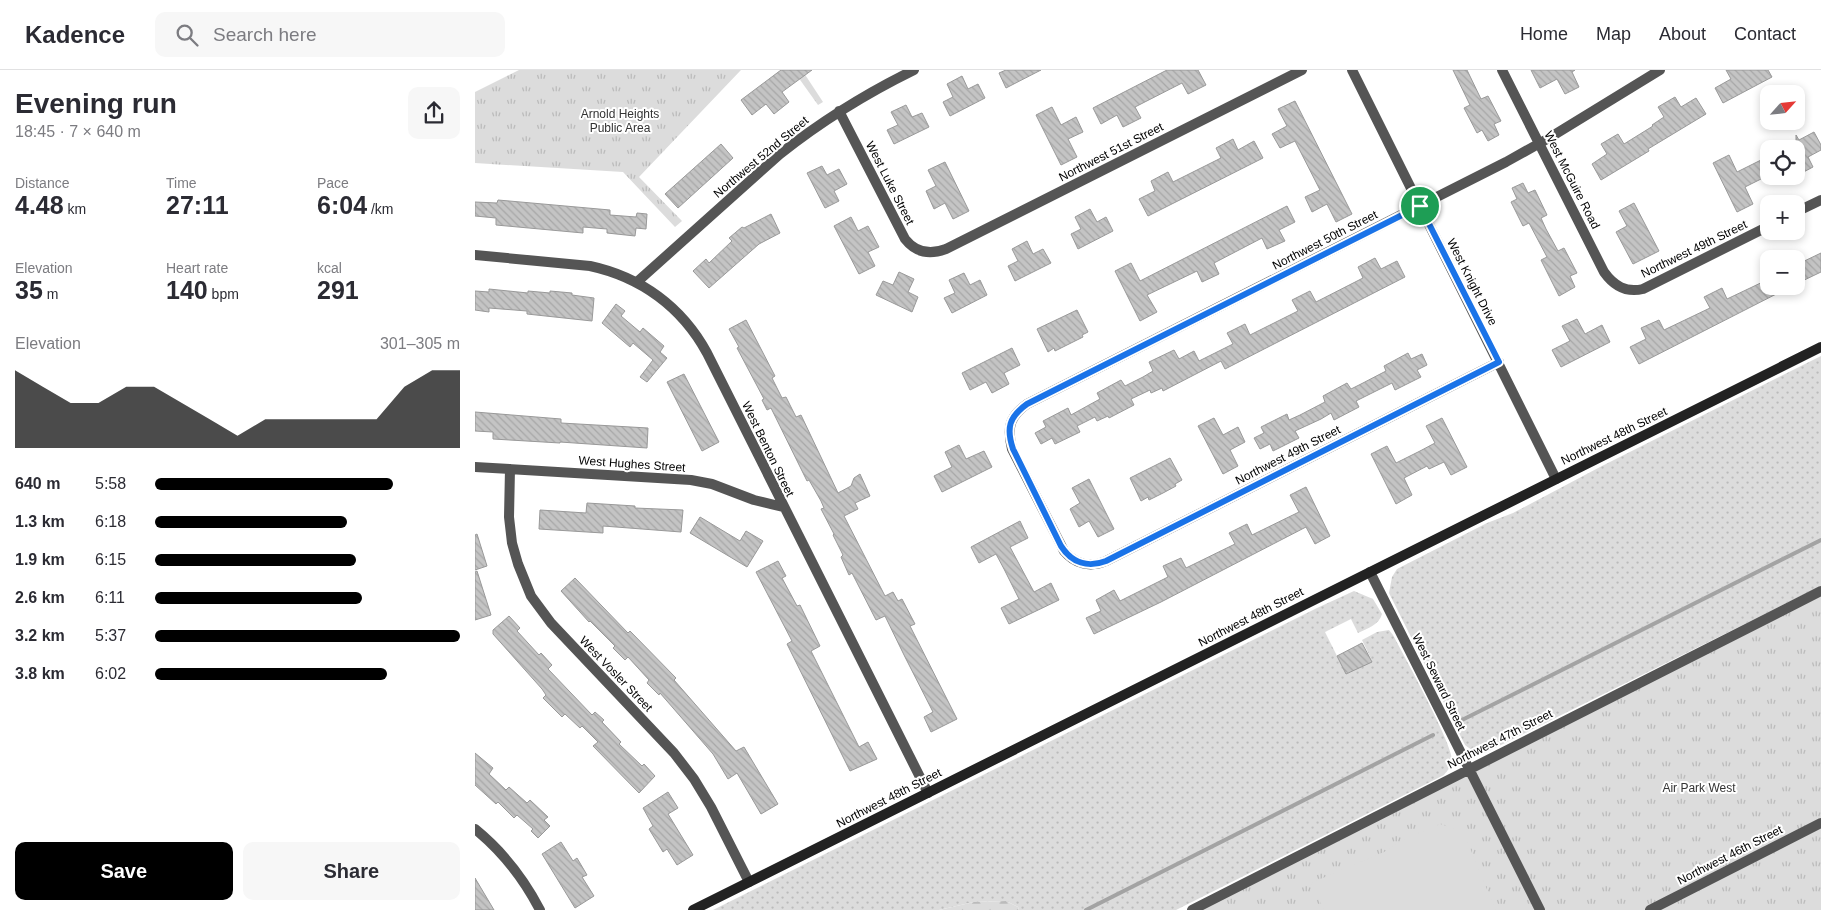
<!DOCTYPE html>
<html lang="en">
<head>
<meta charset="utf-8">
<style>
	body { margin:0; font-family:Arial,sans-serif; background:#f7f7f7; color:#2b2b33; height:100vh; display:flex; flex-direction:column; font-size:19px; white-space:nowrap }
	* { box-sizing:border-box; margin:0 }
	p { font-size:16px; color:#7c7c81 }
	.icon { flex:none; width:28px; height:28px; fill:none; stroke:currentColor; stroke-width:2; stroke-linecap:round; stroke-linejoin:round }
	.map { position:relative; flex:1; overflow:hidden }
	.drawer { display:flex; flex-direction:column; background:#fff; width:475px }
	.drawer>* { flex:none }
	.needle { width:32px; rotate:63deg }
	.controls { position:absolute; left:1285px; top:15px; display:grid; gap:10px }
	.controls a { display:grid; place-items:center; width:45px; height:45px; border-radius:10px; background:#fff; box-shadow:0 2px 8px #0003; font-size:25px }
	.pin { position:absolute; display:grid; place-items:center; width:42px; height:42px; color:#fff; margin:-21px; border:2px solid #fff; border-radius:50%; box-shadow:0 1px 5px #0007 }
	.round { display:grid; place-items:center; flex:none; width:52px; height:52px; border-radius:10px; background:#f7f7f7 }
	.headline { display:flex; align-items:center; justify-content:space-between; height:85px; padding:0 15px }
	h1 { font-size:28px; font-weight:700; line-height:38px }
	.stats { display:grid; grid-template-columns:repeat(3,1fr); gap:8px; height:85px; padding:5px 15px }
	.stats div { display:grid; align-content:center }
	.stats b { font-size:25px; font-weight:700 }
	.stats small { font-size:14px; font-weight:400 }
	.stats p { font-size:14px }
	.chart { height:140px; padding:10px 15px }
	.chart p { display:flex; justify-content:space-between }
	.chart svg { width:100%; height:90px; margin-top:5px; fill:#000; opacity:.7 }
	.cta { display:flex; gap:10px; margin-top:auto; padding:10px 15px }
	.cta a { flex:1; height:58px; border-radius:10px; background:#000; color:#fff; font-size:20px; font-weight:700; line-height:58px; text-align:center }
	.cta a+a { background:#f7f7f7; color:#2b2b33 }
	ul { padding:0 15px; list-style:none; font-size:16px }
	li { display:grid; grid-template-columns:80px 60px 1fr; align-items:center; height:38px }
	li i { height:12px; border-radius:6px; background:#000 }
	header { display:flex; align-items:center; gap:30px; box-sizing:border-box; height:70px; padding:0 25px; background:#fff; border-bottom:1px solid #e1e1e2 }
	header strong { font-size:24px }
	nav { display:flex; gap:28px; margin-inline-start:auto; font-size:18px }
	.search { width:350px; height:45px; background:#f7f7f7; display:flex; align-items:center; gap:12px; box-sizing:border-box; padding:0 18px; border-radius:10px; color:#7c7c81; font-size:19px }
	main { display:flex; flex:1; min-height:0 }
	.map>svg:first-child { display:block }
	.grass { fill:url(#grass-dots) }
	.forest { fill:url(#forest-firs) }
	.park { fill:url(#park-tufts) }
	.pitch { fill:#dcdcdc }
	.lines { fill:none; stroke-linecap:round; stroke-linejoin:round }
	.stream { stroke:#a3a3a3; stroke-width:4 }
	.building { fill:url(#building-back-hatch); stroke:#999 }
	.minor { stroke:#555; stroke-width:10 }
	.tertiary { stroke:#555; stroke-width:10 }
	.secondary { stroke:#222; stroke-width:10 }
	.route-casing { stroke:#fff; stroke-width:10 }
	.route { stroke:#1a73e8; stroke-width:6 }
	.labels { text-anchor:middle; stroke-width:4; stroke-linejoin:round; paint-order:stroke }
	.park-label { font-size:12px; fill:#333; stroke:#fff }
	.street-label { font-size:12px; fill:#000; stroke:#fff }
</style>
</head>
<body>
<header>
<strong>Kadence</strong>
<div class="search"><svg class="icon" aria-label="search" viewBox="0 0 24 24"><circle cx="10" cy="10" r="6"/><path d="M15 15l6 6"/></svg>Search here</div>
<nav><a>Home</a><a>Map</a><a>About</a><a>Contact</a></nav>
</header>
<main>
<section class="drawer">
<div class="headline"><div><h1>Evening run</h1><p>18:45 · 7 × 640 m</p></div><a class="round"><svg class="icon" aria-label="share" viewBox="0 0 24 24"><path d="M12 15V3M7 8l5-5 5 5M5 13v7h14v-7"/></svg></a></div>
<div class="stats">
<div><p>Distance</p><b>4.48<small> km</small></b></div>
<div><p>Time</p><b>27:11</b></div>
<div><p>Pace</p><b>6:04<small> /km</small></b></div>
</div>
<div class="stats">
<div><p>Elevation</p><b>35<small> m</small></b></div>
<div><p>Heart rate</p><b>140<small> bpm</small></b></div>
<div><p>kcal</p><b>291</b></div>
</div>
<div class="chart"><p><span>Elevation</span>301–305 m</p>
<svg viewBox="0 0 160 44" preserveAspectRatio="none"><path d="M0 44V6L10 14L20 22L30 22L40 14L50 14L60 22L70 30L80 38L90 30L100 30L110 30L120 30L130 30L140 14L150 6L160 6V44z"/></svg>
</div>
<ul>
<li><b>640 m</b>5:58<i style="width:78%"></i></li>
<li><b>1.3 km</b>6:18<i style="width:63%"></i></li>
<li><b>1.9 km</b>6:15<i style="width:66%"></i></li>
<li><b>2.6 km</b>6:11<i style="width:68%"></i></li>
<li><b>3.2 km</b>5:37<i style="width:100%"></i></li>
<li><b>3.8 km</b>6:02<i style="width:76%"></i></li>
</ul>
<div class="cta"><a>Save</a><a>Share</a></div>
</section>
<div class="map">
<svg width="1346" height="840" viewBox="0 0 1346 840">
	<defs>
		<pattern id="grass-dots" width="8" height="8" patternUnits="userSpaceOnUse" patternTransform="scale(1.25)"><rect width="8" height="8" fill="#dcdcdc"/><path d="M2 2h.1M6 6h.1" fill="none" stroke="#bbb" stroke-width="1.8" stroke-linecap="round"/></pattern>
		<pattern id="forest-firs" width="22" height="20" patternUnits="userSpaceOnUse" patternTransform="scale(1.25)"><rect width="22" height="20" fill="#dcdcdc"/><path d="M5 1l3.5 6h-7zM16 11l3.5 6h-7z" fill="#bbb"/></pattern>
		<pattern id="park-tufts" width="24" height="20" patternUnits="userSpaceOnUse" patternTransform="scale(1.25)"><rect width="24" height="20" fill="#dcdcdc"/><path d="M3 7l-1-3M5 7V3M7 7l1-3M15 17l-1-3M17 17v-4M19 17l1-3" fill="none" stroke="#bbb"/></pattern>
		<pattern id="building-back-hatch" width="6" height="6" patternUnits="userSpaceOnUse" patternTransform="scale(1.25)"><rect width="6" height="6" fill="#c4c4c4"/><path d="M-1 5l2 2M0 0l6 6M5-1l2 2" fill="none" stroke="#a7a7a7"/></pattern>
	</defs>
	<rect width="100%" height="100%" fill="#fff"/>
	<path class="grass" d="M 1346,286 L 1346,516 L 1010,683 C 1001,683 997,681 990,675 L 914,523 L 917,507 L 922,499 L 1012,453 L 1038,443 L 1125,397 Z
		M 879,521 L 898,529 L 907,544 C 904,555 893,558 883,563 L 876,549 L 850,562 L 871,604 L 897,591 L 887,570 L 902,562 L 914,560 L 918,565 C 928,584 979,676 977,691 C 976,697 972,701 969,705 L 701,840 L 544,840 L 543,837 L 531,831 L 499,832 L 464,840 L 238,840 L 842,538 Z"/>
	<path class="forest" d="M 531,831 L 543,837 L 544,840 L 464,840 L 499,832 Z"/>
	<path class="park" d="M 44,0 L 266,0 L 164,107 L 207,151 L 200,157 L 148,102 L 0,93 L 0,22 Z
		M 318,0 L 327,0 L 348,32 L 343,35 Z
		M 1346,521 L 1346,840 L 717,840 Z"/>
	<path class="pitch" d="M 965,754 L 988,761 C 999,787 1009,814 1021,840 L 849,840 L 836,813 L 909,782 L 927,770 Z"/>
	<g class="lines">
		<path class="stream" d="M 987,650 L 1346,470
			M 611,840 L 958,665"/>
	</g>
	<path class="building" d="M 306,0 L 337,0 L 307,22 L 314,32 L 299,44 L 291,34 L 277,45 L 266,30 Z
		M 531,0 L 566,0 L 531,18 L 524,3 Z
		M 692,0 L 723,0 L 731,15 L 713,24 L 707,13 L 660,37 L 666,48 L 648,57 L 642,45 L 626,54 L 618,38 Z
		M 978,0 L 992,0 L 1006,29 L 1013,26 L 1026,51 L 1019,54 L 1024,65 L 1013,71 L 1007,60 L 1002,63 L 989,38 L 995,35 Z
		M 1056,0 L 1100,0 L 1097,2 L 1104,17 L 1090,24 L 1082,9 L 1065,18 Z
		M 1251,0 L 1293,0 L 1297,7 L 1248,33 L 1240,18 L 1256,9 Z
		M 487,6 L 493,19 L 503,14 L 510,28 L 475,46 L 468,32 L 478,27 L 472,14 Z
		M 1200,27 L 1206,37 L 1221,28 L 1231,44 L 1173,79 L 1174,81 L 1126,110 L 1117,94 L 1132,84 L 1126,74 L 1143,64 L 1149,74 L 1178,56 L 1177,55 L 1189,47 L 1183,37 Z
		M 820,31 L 877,144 L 861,152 L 852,134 L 837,142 L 830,127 L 845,120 L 820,71 L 805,78 L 797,64 L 812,56 L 803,39 Z
		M 431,35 L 437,47 L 447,43 L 454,57 L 419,74 L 412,60 L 423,55 L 416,42 Z
		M 577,37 L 586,55 L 601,47 L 608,62 L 593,69 L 602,87 L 586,95 L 561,45 Z
		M 1339,62 L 1346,75 L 1346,80 L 1333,87 L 1338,97 L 1321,106 L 1321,79 L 1306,79 L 1321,71 L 1321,65 L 1324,70 Z
		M 758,69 L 763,80 L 779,71 L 788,88 L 673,146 L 664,129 L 680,121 L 676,111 L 693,102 L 698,112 L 746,88 L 741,78 Z
		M 246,74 L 258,88 L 203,138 L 190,124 Z
		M 1254,85 L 1262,102 L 1294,86 L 1294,105 L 1270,117 L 1278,134 L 1262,142 L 1238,93 Z
		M 470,92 L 494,141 L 478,149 L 470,133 L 459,139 L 451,121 L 461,116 L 453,100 Z
		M 347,96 L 352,105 L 364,99 L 372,114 L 359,121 L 364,131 L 350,138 L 332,103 Z
		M 1048,113 L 1053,123 L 1060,120 L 1072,145 L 1066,148 L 1071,159 L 1083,181 L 1089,178 L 1102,203 L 1095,206 L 1100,217 L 1084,226 L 1066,190 L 1072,187 L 1054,153 L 1048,156 L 1036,132 L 1042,129 L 1037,118 Z
		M 23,130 L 135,140 L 135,145 L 161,147 L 162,143 L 172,144 L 171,159 L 161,158 L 160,166 L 132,163 L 132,159 L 108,157 L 108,163 L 21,155 L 21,148 L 0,146 L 0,132 L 22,133 Z
		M 1159,133 L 1184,181 L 1158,194 L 1141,162 L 1152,156 L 1144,141 Z
		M 812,136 L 820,152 L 804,160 L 810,171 L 792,179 L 787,168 L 739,193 L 744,204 L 727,212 L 722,201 L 672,225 L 682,242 L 665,251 L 640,201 L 656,193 L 665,211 Z
		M 615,139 L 622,152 L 631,147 L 638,161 L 603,179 L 596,164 L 606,159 L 600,147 Z
		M 296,144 L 305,163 L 284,174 L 234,218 L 218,201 L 231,189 L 234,193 L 257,171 L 254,168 L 267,157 L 269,158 Z
		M 376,147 L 383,161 L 393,156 L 404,177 L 393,182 L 400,196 L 384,204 L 359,156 Z
		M 552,171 L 558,184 L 568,179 L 576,193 L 540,211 L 533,196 L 543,191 L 537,179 Z
		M 1346,183 L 1346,202 L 1321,214 L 1321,195 Z
		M 900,188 L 906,199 L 922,191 L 930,207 L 750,299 L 746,291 L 688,321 L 687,318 L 676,323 L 675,320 L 656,329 L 659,335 L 634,348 L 633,346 L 622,351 L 620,347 L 602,356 L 605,362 L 580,374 L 577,368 L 566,374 L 560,363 L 571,357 L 568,351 L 593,338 L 596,345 L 614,335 L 625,329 L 622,323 L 646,310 L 650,316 L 668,307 L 678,301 L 674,292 L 699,280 L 704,289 L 719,281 L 724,291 L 758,274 L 752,263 L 770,254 L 775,265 L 823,241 L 817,230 L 835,221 L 841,232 L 888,208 L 883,197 Z
		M 424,202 L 439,209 L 433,222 L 443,227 L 437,242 L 401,225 L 408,211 L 418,215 Z
		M 489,203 L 495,215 L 505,210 L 512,225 L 477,243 L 469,228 L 480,223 L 474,210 Z
		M 1294,209 L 1294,216 L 1317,216 L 1164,294 L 1155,277 L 1171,269 L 1166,258 L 1184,250 L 1189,260 L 1235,238 L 1229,227 L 1247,218 L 1252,229 Z
		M 14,219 L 53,223 L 53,221 L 75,223 L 75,221 L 97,223 L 97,225 L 119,228 L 117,251 L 52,244 L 52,241 L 14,238 L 14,242 L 0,240 L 0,221 L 14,222 Z
		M 141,234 L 150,241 L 146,246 L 165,262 L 168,258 L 189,276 L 185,282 L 192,288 L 172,312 L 165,307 L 178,290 L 158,273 L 155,277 L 127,253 Z
		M 602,240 L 613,262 L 607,265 L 608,267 L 580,281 L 579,278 L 573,282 L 562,259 Z
		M 1102,249 L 1110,264 L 1127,255 L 1135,272 L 1086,297 L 1077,280 L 1095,271 L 1087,256 Z
		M 271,250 L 300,306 L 297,308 L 307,328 L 311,327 L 321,347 L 326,345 L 363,423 L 376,416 L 379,408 L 385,404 L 395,426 L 380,433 L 383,439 L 369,446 L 410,526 L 418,522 L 423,531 L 427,529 L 440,554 L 435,556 L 482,649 L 456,662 L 449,647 L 458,642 L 430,587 L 410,546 L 401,550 L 377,503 L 374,505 L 366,487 L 368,485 L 358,465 L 359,464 L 346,439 L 349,438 L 346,431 L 334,410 L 332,411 L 296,338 L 292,340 L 287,330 L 289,329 L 262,278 L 264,277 L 254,259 Z
		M 537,278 L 545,295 L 529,303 L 534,314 L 517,323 L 511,312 L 495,320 L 487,303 Z
		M 933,283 L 936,289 L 947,284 L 952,295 L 942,300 L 946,307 L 920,320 L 917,313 L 881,331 L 884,337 L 859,350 L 856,343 L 846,349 L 820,361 L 824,368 L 798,381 L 795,374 L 785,379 L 779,368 L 789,363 L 786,357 L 812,344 L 814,350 L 825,345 L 850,332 L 848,326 L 872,313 L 876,319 L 886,314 L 911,301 L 909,296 Z
		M 209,304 L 244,372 L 227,381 L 192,312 Z
		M 0,342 L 86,349 L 86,353 L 173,358 L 172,378 L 85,372 L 85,373 L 18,369 L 18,362 L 0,361 Z
		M 739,348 L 748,365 L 763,357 L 770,372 L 755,380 L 763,396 L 748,404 L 723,356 Z
		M 967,348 L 992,397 L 976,405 L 969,392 L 954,399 L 952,396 L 929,408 L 937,425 L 921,434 L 896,384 L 912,376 L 921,393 L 945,381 L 960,373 L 951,356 Z
		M 484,375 L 491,389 L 509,381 L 517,397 L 467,422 L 459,406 L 477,397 L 470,382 Z
		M 695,388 L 707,410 L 700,414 L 701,416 L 688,423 L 674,430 L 673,427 L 666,431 L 655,408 Z
		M 614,409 L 639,459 L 623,467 L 614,451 L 604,457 L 595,439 L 605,433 L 597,418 Z
		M 831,417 L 855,466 L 840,474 L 831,457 L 686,532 L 619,564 L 611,548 L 626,541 L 621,530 L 639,520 L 645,531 L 693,507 L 688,496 L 706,488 L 711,498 L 760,474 L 754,463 L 772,454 L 777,465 L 824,442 L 815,425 Z
		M 112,433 L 160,436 L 160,438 L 208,440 L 206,462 L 128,456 L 128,463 L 64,459 L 65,440 L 111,443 Z
		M 225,447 L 265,471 L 271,461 L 288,471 L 272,497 L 215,463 Z
		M 545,451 L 553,468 L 535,477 L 559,522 L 576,513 L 584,530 L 534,554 L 526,538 L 544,529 L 529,499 L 521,484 L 504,493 L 496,477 Z
		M 2,464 L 12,496 L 0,500 L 0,465 Z
		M 303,491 L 311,506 L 307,508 L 322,536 L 325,535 L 345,576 L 336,581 L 384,677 L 393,672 L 402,689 L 375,701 L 312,574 L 317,571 L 281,502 Z
		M 2,501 L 16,545 L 0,550 L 0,502 Z
		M 100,508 L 153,563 L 155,561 L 201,608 L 199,610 L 261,681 L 269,677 L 303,734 L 286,744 L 262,703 L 253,709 L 238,684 L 185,623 L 184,625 L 172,613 L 174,610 L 153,587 L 150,590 L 138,578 L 140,576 L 115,551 L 114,552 L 86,521 Z
		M 34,546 L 45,558 L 42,561 L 64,585 L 66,583 L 77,595 L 73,599 L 117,645 L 120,642 L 129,650 L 127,652 L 146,672 L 144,674 L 167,696 L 169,694 L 180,706 L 164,723 L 118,676 L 123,672 L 107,656 L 105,658 L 90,644 L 87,647 L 68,628 L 71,625 L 67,619 L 18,564 L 18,560 Z
		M 887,573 L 897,592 L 871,604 L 862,586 Z
		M 0,683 L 18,698 L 14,704 L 31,720 L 34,717 L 52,733 L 55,730 L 73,747 L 69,750 L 75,756 L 63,768 L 56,761 L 58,759 L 42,745 L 39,748 L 23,732 L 21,734 L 0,715 Z
		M 193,722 L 203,738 L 193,744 L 218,785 L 202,795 L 192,779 L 188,782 L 174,759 L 178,756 L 168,738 Z
		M 86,772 L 98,791 L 102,788 L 112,805 L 107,807 L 119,826 L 100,838 L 67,784 Z
		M 0,808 L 19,840 L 0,840 Z"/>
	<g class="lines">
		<path class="minor" d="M 1027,0 L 1129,202 C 1139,216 1151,223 1168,219 L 1294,156
			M 364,41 L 430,169 C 441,183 455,185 471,179 L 827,0
			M 1321,142 L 1346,130
			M 0,185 L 115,196 C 166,207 207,237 232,283 L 453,723
			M 162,212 L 305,84 C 348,50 390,24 439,0
			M 1024,292 L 631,491 C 615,498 600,494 589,481 L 537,379 C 532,358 534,347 552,334 L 1031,92 L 1074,68 L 1185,0
			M 0,397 L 216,410 L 237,414 L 279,430 L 308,437
			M 35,399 L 34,447 L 37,473 L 43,494 L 56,526 L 76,553 L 199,683 L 219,709 L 236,737 L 274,812
			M 895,502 L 1065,840
			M 0,759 C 27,781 49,809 65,840
			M 717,840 L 1346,521
			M 1175,840 L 1346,753"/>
		<path class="tertiary" d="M 877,0 L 1081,409"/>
		<path class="secondary" d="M 218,840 L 1346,277"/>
	</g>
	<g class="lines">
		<defs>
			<path id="route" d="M 945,136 L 1024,292 L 631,491 C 613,498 597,493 586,476 L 538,379 C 531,358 534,347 552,334 Z"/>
		</defs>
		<use href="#route" class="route-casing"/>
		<use href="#route" class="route"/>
	</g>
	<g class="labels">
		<g class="park-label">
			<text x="145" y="48">Arnold Heights<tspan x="145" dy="14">Public Area</tspan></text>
			<text x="1224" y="722">Air Park West</text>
		</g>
		<g class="street-label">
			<text transform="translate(636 82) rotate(-27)" y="4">Northwest 51st Street</text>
			<text transform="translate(286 87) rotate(-40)" y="4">Northwest 52nd Street</text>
			<text transform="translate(1097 110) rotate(63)" y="4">West McGuire Road</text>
			<text transform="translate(415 113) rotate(63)" y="4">West Luke Street</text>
			<text transform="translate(850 170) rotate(-27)" y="4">Northwest 50th Street</text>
			<text transform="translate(1219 179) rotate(-26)" y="4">Northwest 49th Street</text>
			<text transform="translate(997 212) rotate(63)" y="4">West Knight Drive</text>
			<text transform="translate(1139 366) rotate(-26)" y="4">Northwest 48th Street</text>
			<text transform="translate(293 379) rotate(64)" y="4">West Benton Street</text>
			<text transform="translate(813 385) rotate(-27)" y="4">Northwest 49th Street</text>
			<text transform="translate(157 394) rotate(4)" y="4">West Hughes Street</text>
			<text transform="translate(776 547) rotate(-27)" y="4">Northwest 48th Street</text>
			<text transform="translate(141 604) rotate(46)" y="4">West Vosler Street</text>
			<text transform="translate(964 612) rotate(64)" y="4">West Seward Street</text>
			<text transform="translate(1025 669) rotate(-27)" y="4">Northwest 47th Street</text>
			<text transform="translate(414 728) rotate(-27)" y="4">Northwest 48th Street</text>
			<text transform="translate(1255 785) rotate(-27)" y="4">Northwest 46th Street</text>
		</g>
	</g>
</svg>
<div class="controls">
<a><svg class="needle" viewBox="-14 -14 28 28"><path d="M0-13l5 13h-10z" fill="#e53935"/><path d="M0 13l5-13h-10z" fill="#7c7c81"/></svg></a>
<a><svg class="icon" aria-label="locate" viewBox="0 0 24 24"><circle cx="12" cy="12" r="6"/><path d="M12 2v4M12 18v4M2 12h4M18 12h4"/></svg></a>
<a>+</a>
<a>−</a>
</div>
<div class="pin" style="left:945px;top:136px;background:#1e9e55"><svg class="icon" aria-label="arrive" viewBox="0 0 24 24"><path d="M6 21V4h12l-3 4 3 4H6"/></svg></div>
</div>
</main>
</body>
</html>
